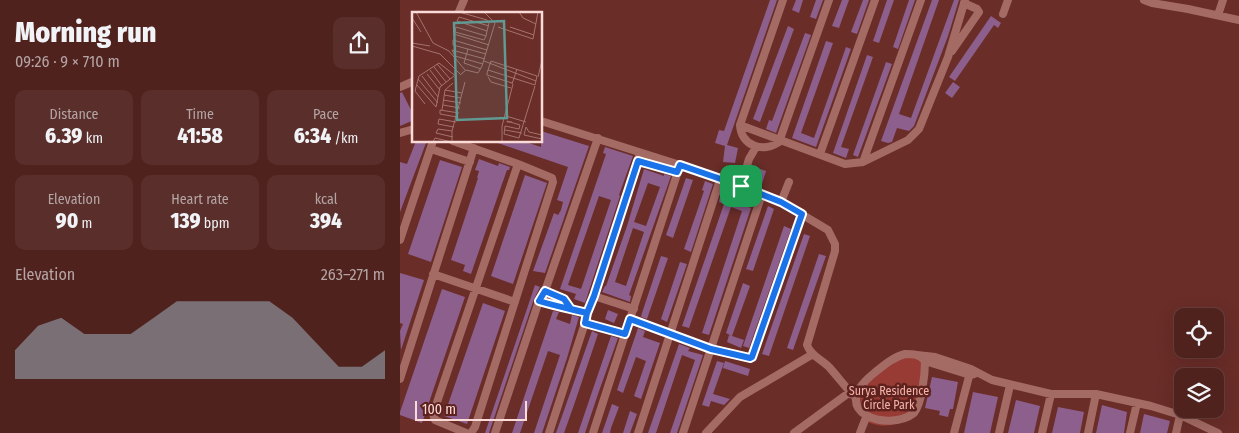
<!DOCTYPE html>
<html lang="en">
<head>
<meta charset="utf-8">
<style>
	body { margin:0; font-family:"Fira Sans Condensed",sans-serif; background:#5a2f2b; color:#f1f3f6; height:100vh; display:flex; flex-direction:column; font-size:19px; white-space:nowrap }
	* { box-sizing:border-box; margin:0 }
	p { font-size:16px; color:#b4a4a4 }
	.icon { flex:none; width:28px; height:28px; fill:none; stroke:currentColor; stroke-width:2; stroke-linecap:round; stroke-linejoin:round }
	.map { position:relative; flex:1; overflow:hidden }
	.drawer { display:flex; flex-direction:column; background:#50221e; width:400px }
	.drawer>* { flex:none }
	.tools { position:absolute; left:774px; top:308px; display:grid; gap:10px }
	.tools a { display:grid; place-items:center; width:50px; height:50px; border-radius:10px; background:#50221e; box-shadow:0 5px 20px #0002,0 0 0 1px #673f3c; font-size:25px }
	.scale { position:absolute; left:15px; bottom:12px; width:112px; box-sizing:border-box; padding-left:5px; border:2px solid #fadbd7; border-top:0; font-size:14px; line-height:18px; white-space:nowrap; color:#fadbd7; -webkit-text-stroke:4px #5e221e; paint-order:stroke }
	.pin { position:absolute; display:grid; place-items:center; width:42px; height:42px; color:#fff; margin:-21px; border-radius:10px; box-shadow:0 2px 8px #0006 }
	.round { display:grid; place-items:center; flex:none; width:52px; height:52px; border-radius:10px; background:#5a2f2b }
	.head { display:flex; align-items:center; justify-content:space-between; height:85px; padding:0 15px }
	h1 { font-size:28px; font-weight:800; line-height:38px }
	.stats { display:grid; grid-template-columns:repeat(3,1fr); gap:8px; height:85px; padding:5px 15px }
	.stats div { display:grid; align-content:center; border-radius:10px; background:#5a2f2b; text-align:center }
	.stats b { font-size:21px; font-weight:800 }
	.stats small { font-size:14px; font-weight:400 }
	.stats p { font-size:14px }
	.chart { height:140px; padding:10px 15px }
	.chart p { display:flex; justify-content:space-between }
	.chart svg { width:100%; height:90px; margin-top:5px; fill:#8c9099; opacity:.7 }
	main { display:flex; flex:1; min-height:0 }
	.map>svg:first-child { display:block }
	.green { fill:#993b35 }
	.building { fill:#8d5f8d; fill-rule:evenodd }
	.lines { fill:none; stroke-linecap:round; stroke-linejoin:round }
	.minor { stroke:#a46b64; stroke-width:8 }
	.route-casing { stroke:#fff; stroke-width:10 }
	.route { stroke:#1a73e8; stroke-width:6 }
	.labels { text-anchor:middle; stroke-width:5; stroke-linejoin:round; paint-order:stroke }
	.park-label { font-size:12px; fill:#f5b3ab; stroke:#5e221e }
	.inset-road { fill:none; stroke:#a4736e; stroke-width:1 }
	.view { fill:#619993; fill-opacity:0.15; stroke:#619993; stroke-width:2.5 }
	.inset-edge { fill:none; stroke:#fadbd7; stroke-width:2.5 }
</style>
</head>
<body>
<main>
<section class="drawer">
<div class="head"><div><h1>Morning run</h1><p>09:26 · 9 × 710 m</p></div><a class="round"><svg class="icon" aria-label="share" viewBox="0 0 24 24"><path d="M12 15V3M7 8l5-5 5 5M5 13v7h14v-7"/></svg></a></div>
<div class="stats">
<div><p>Distance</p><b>6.39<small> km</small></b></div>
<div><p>Time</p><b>41:58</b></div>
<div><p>Pace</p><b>6:34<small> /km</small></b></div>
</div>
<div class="stats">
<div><p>Elevation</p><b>90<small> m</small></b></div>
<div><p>Heart rate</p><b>139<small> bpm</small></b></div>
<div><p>kcal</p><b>394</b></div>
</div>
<div class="chart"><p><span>Elevation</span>263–271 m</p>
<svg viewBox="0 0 160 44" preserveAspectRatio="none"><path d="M0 44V30L10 18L20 14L30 22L40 22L50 22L60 14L70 6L80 6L90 6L100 6L110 6L120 14L130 26L140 38L150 38L160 30V44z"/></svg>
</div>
</section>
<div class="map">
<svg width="839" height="433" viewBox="0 0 839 433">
	<rect width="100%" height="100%" fill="#6a2d28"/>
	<path class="green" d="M 500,356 L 523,358 C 521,372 521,392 517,405 C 509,431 462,433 457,408 C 456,403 457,397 458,392 Z"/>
	<path class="building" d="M 370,0 L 377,0 L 327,145 L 338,148 L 335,163 L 323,162 L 325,146 L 315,143 L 319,130 L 324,131 Z
		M 396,0 L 403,0 L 399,13 L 392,10 Z
		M 416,0 L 423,0 L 416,19 L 410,17 Z
		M 442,0 L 449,0 L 439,28 L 432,26 Z
		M 463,0 L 469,0 L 457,34 L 451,32 Z
		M 487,0 L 494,0 L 479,43 L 473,41 Z
		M 509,0 L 515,0 L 498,49 L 493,47 Z
		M 532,0 L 539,0 L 499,114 L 511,118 L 554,0 L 559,0 L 548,36 L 514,126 L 509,131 L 497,128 L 492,142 L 488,143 L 481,141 Z
		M 591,16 L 601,23 L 598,28 L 594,25 L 555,81 L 549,77 Z
		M 388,26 L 394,29 L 360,122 L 353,119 Z
		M 405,33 L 411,35 L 376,133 L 366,129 L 369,120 L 372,121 Z
		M 426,41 L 433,43 L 401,133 L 414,138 L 446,47 L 451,49 L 416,147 L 392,138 Z
		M 467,55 L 473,57 L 441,147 L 449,149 L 446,158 L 433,153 Z
		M 486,62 L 492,64 L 458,157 L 453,155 Z
		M 553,82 L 560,87 L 552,98 L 545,93 Z
		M 2,92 L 14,116 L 14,120 L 0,126 L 0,93 Z
		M 141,131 L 189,146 L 145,273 L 133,271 L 154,213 L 158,215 L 161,210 L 163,202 L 157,200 L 168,167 L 95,142 L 123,141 L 141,147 Z
		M 16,141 L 26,143 L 0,212 L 0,162 L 7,164 Z
		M 205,147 L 233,156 L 219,195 L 220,196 L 185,303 L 174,299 L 176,294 L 160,289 L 206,154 L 203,153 ZM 199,196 L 211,200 L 181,289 L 168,285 Z
		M 79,159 L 98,166 L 99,163 L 110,167 L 109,170 L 107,170 L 102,184 L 71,274 L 63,271 L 65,265 L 51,260 L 78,178 L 77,178 L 79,171 L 75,170 Z
		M 40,160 L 62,167 L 31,262 L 8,254 Z
		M 357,168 L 366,171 L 362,184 L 354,181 Z
		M 244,169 L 264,176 L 264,174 L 271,176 L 229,295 L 231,296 L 230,302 L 202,292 L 205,286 L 206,286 L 227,226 ZM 248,183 L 260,187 L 246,226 L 234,222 ZM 233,228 L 244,232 L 226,286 L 215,282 Z
		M 125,175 L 147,183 L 113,284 L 91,276 Z
		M 286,178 L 293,180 L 273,238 L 266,235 Z
		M 305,181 L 313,184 L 291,252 L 284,249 L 304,191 L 302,190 Z
		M 320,197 L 351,208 L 309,335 L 302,333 L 342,211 L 331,207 L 289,328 L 282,326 L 324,204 L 319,202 Z
		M 368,206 L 374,209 L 353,271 L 346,269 Z
		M 384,226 L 391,229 L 349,348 L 343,346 Z
		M 404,234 L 410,236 L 369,356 L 362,354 Z
		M 419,254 L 426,256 L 393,350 L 387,348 Z
		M 261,256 L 268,258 L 247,319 L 241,317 L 242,313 Z
		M 280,262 L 287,264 L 267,322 L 261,319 Z
		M 0,273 L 24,280 L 1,350 L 0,331 L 3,324 L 0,323 Z
		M 343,283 L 350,286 L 332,336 L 326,333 Z
		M 135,285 L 140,287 L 134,299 L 89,433 L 85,433 Z
		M 42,289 L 65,297 L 22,423 L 0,415 L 0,412 Z
		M 83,303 L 105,311 L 67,424 L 44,416 Z
		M 208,310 L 218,314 L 214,323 L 205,319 Z
		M 153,311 L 159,312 L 156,319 L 170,324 L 172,315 L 179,317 L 167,358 L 142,433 L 134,433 L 160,355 L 148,351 L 120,433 L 112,433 Z
		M 238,328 L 245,331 L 243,337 L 260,343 L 241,399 L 234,396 L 246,361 L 236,357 L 223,393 L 217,390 Z
		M 192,331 L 198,334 L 174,405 L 164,433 L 156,433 Z
		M 329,335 L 344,340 L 341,348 L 327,342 Z
		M 211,336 L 218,338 L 198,394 L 185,433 L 178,433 Z
		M 279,344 L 290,348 L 288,351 L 303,355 L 277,433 L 270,433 L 295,360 L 282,355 L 256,433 L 248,433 Z
		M 317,361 L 324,363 L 313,394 L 330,399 L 324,405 L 311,401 L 309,407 L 302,405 Z
		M 325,361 L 350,369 L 348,376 L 323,368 Z
		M 532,377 L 558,382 L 553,409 L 550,409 L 548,417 L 539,415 L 540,411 L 525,408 Z
		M 573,392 L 598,397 L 590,433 L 564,433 Z
		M 616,400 L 640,406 L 634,433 L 608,433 Z
		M 212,404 L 219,407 L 211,428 L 210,433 L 202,433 Z
		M 702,405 L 727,412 L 724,433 L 696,433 Z
		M 658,407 L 684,412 L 680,433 L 652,433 Z
		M 230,411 L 237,414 L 230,433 L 223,433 Z
		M 744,414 L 770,421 L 767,433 L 740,433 Z"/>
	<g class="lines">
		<path class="minor" d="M 383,0 L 340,125 L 445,164 L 463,162 L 521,0
			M 744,0 L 752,3 L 788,9 L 839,20
			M 58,14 L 64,0
			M 603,14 L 608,0
			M 818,15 L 823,0
			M 552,51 L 579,12 L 577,9 L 564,3
			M 0,87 L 14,81
			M 141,121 L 280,165 L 381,202 L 428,230 L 435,244 L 435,251 L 407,345 C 411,356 421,359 429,367 C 438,377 446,388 455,397
			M 340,125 C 341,146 363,153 379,142 L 429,0
			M 0,133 L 14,129
			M 53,141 L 118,164 L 152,178 L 153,182 L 75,427 L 71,433
			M 31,149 L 70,162
			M 420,154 L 475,0
			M 238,161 L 277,172
			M 463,162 L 508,140 L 519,129 L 548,57 L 565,0
			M 341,186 L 349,159 L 356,147
			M 317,189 L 358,203
			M 381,202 L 389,182
			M 0,240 L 33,141
			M 33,274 L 115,302
			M 145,291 L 164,299 L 171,309
			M 194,296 L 234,309
			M 139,301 C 155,306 171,309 187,313
			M 230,319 L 311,349 L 350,358 L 352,357 L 402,214
			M 185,323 L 225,334
			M 505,354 C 513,354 520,354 525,361 C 525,374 522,403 514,413 C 488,433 426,412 473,374 C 483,366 493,357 505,354 Z
			M 517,355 L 535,357 L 571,369 L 592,380 L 651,394 L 696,394 L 751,406 L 780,415 L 818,433
			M 525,361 L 570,375 L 574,374
			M 0,379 L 74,148
			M 66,433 L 35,420 L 33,414 L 118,164
			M 95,433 L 139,301 L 145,291 L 198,138
			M 149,433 L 185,323 L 187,313 L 194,296 L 240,153
			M 193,433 L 280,165
			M 238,433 L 320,180
			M 283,433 L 362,194
			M 306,433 L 340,397 L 413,354
			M 394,433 L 450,392
			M 460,433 L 465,420
			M 554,433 L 571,369
			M 599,433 L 610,385
			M 642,433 L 651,394
			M 688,433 L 696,394
			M 730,433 L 737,403
			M 776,433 L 780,415"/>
	</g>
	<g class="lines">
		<defs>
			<path id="route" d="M 341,186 L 280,165 L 277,172 L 238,161 L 194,296 L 187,313 C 171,309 155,306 139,301 L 145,291 L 164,299 L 171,309 L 187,313 L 185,323 L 225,334 L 230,319 L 311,349 L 350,358 L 352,357 L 402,214 L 381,202 L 341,186"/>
		</defs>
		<use href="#route" class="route-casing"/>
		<use href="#route" class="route"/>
	</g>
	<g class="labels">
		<g class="park-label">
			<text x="489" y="395">Surya Residence<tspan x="489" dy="14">Circle Park</tspan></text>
		</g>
	</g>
	<g transform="translate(12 12)">
		<rect width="130" height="130" fill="#6a2d28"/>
		<path class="inset-road" d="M 4,0 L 21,31 L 37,39 L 53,58M 47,0 L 75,8 L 77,11 L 75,19 L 74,24 L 72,28 L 43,20 L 44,15 L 74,24M 107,0 L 111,6 L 124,12M 0,6 L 9,20M 86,15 L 121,27 L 126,0M 98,15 L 122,23M 75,19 L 45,9 L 47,5 L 77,14M 42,22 L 77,33M 41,28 L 41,33 L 74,42M 41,28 L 75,38M 0,31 L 18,34M 0,34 L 28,42 L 48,62M 56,37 L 52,51 L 69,57M 40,38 L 43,44 L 71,52M 40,38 L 73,47M 72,49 L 124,69M 25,52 L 38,67M 22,55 L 34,70M 18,58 L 30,74M 76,58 L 123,73 L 125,64 L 79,49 L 75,61 L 75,63 L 100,71M 15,62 L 28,78M 48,63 L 54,58 L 66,61 L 70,54 L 83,11 L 72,0M 10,64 L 26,85M 76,65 L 79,70 L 99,76M 126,65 L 130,48M 6,67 L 26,91M 100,72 L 105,57M 5,73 L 24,95 L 28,75 L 42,64M 33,78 L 50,81M 32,83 L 49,86M 31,88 L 49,91M 13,92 L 3,79 L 7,64 L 27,51 L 45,65M 31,93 L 48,96M 30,98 L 33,78 L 41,71M 94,104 L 114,110M 45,105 L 28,102 L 28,98 L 47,101M 100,110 L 95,110 L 95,109 L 108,113 L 107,117 L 93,114 L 92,122 L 107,126 L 123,74M 42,115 L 26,112 L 27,107 L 44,110M 93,118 L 110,121M 40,119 L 26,117 L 24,121 L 41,125M 130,123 L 117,120 L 114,115 L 112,123 L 130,127M 21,130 L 23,126 L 40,130 L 40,119 L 53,70M 90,130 L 90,114 L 101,72"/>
		<path class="view" d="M 92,9 L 95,106 L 45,108 L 42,11 Z"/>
		<rect width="130" height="130" class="inset-edge"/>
	</g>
</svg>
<div class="tools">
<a><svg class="icon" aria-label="locate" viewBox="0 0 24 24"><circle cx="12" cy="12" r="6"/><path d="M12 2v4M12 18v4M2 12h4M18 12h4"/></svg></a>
<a><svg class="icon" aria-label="layers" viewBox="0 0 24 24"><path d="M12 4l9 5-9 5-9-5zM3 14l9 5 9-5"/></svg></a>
</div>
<div class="scale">100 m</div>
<div class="pin" style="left:341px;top:186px;background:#1e9e55"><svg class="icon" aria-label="arrive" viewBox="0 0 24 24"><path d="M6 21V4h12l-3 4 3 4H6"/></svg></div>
</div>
</main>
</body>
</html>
